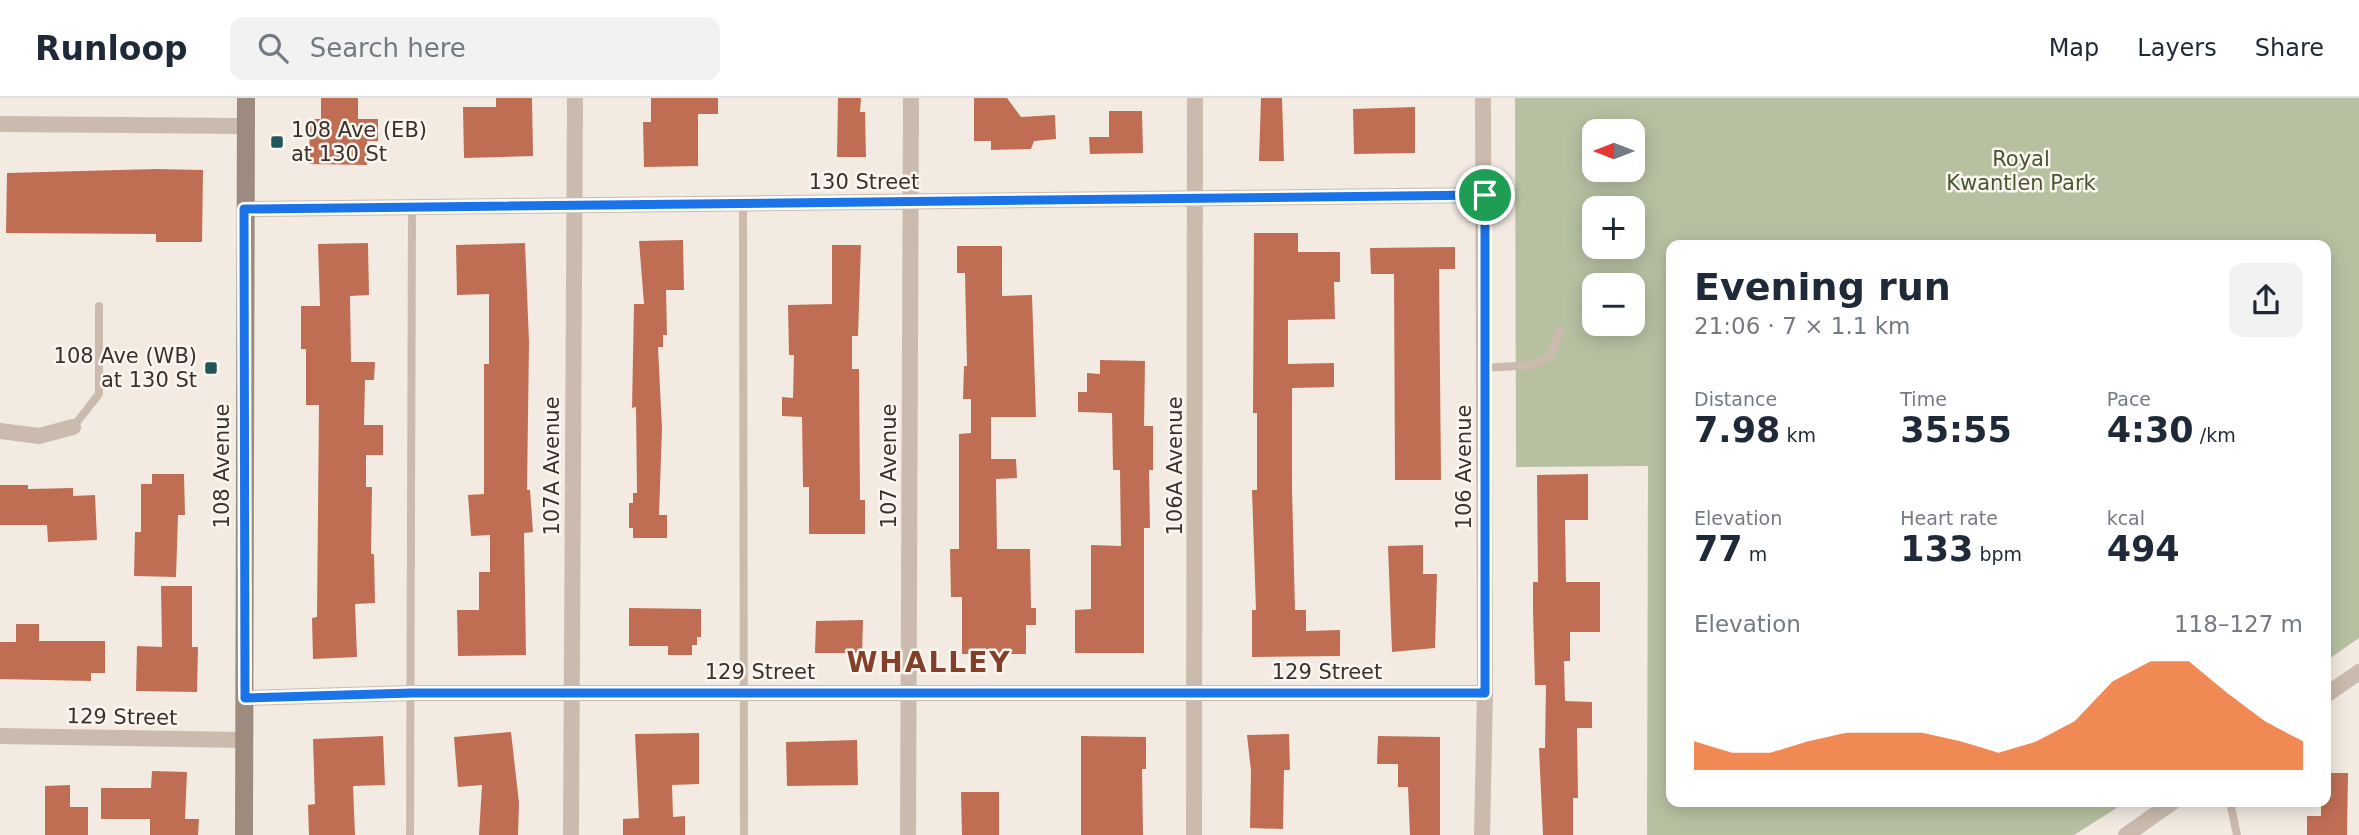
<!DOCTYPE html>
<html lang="en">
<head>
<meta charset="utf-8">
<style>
	body { margin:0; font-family:"DejaVu Sans",sans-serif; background:#f2f2f3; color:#1f2937; height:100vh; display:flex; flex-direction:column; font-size:26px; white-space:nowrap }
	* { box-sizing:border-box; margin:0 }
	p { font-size:23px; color:#747a83 }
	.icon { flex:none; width:38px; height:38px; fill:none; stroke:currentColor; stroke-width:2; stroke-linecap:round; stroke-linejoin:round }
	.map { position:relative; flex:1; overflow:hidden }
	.panel { position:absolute; left:1666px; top:142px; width:665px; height:567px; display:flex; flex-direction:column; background:#fff; border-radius:14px; box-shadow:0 4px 18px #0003 }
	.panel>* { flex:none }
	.needle { width:46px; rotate:270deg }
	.controls { position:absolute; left:1582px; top:21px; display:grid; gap:14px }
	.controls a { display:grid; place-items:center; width:63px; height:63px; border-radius:14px; background:#fff; box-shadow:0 4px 18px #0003; font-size:35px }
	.pin { position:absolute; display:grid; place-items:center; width:60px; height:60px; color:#fff; margin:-30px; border:4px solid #fff; border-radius:50%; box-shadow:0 2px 7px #0007 }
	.round { display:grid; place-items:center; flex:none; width:74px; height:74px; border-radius:14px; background:#f2f2f3 }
	.headline { display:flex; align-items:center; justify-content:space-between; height:119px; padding:0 28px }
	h1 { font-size:38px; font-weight:800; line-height:52px }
	.metrics { display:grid; grid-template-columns:repeat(3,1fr); gap:10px; height:119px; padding:7px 28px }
	.metrics div { display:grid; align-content:center }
	.metrics b { font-size:35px; font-weight:800 }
	.metrics small { font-size:19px; font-weight:400 }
	.metrics p { font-size:19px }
	.chart { height:196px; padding:14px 28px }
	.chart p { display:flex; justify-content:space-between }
	.chart svg { width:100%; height:126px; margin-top:7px; fill:#ea580c; opacity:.7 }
	header { display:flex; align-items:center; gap:42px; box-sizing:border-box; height:98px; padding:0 35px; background:#fff; border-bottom:2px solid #e0e1e3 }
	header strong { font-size:33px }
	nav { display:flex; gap:38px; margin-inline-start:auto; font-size:24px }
	.search { width:490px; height:63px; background:#f2f2f3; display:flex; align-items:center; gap:18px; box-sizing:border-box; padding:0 24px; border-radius:14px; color:#747a83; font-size:26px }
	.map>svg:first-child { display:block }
	.green { fill:#b7c1a2; fill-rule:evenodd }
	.building { fill:#bf6e54 }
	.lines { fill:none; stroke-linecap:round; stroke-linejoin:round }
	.service { stroke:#cbbbae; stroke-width:8 }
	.minor { stroke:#cbbbae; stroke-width:16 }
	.secondary { stroke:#9e8b7f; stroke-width:18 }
	.route-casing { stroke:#fff; stroke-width:14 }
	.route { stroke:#1a73e8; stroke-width:9 }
	.poi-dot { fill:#235659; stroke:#faf5ef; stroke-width:2.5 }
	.labels { text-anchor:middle; stroke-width:5; stroke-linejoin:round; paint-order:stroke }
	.poi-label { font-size:21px; fill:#3a302c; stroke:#faf5ef; text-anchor:start }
	.park-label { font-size:21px; fill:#495731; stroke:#faf5ef }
	.street-label { font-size:21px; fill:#3a302c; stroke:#faf5ef }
	.district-label { font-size:28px; font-weight:bold; letter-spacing:2px; fill:#843f2a; stroke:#faf5ef }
</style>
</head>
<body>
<header>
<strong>Runloop</strong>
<div class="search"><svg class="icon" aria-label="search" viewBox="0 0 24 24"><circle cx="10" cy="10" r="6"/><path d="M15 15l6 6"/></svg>Search here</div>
<nav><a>Map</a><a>Layers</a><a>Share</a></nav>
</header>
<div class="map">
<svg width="2359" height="737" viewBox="0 0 2359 737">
	<rect width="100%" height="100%" fill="#f3ebe2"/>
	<path class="green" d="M 1515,0 L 2359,0 L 2359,540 L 2326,563 L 2326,147 L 1671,147 L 1671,704 L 2126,704 L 2074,737 L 1647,737 L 1648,368 L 1516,369 ZM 1594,33 L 1633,33 L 1633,72 L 1594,72 ZM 1594,110 L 1633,110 L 1633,149 L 1594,149 ZM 1594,187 L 1633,187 L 1633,226 L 1594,226 Z"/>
	<path class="building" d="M 321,0 L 358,0 L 358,21 L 378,21 L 378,43 L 367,43 L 367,67 L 309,66 L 310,21 L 321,21 Z
		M 496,0 L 532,0 L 533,58 L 464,60 L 463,9 L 496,9 Z
		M 651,0 L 718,0 L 718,16 L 698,16 L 698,68 L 644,69 L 643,24 L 651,24 Z
		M 838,0 L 861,0 L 860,14 L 865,14 L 866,59 L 837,59 Z
		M 974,0 L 1007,0 L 1021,19 L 1055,17 L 1056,41 L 1034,43 L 1031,51 L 991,52 L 991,43 L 974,43 Z
		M 1261,0 L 1282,0 L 1284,63 L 1259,63 Z
		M 1415,9 L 1415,55 L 1354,56 L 1353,11 Z
		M 1109,13 L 1142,13 L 1143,55 L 1090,56 L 1089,39 L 1109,39 Z
		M 156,71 L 203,72 L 202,144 L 156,144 L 156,136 L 6,135 L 7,75 Z
		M 1254,135 L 1298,135 L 1298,154 L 1340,154 L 1340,184 L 1334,184 L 1335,221 L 1288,222 L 1288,266 L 1334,265 L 1334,289 L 1292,290 L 1292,391 L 1295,512 L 1306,512 L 1306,533 L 1340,532 L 1340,558 L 1252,559 L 1252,512 L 1256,512 L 1252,392 L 1257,392 L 1257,315 L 1253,315 Z
		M 683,142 L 684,192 L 666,192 L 667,237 L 663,237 L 663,249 L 658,249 L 662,331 L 659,417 L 667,417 L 667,440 L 633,440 L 633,430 L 629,430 L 629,405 L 633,405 L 633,395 L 637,395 L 636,309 L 632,310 L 634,206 L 644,206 L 639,143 Z
		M 368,145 L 369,197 L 350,198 L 351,264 L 375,264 L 374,282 L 365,282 L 364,327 L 383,327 L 383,357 L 366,357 L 366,389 L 372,389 L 371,456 L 374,456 L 375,505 L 355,506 L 357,559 L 313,561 L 312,520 L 317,519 L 319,307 L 306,307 L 306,251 L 301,251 L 301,208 L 320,208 L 318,146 Z
		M 525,145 L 529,244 L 527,392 L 530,392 L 533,434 L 524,435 L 526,557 L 458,558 L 457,512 L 479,512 L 479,474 L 490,474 L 490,437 L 471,438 L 468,397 L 484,396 L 484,266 L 489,266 L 489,196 L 457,197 L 456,147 Z
		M 832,147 L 861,147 L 858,238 L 852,238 L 852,271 L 859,271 L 860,402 L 865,402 L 865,436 L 809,436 L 809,389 L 803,389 L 802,319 L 782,318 L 782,299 L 793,300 L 794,257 L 789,257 L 788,207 L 832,206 Z
		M 957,148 L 1002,148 L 1002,198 L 1032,197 L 1036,319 L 991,319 L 991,361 L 1016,361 L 1017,380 L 996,381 L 997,451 L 1030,451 L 1031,510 L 1036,510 L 1036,527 L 1026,527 L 1026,556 L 962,556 L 962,499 L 951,499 L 950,451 L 959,451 L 959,336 L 971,335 L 971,301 L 963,301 L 964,268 L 967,268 L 965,175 L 957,175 Z
		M 1455,149 L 1455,171 L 1439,171 L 1441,382 L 1395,382 L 1394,176 L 1371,176 L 1370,150 Z
		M 1100,262 L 1145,263 L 1144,328 L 1153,328 L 1153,372 L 1149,372 L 1150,430 L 1144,430 L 1144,555 L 1075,555 L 1075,512 L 1091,511 L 1091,447 L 1121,448 L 1120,372 L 1113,372 L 1112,315 L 1078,314 L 1078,294 L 1087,294 L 1087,275 L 1100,276 Z
		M 152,376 L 184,376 L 185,417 L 178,417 L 176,479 L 134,478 L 135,434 L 141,434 L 141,386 L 152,386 Z
		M 1588,376 L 1588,422 L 1565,422 L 1566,484 L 1600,484 L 1600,534 L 1570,534 L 1570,563 L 1564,563 L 1565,603 L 1592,604 L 1592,630 L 1577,630 L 1578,700 L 1573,700 L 1573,737 L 1543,737 L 1539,650 L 1545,650 L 1546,587 L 1535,587 L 1533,513 L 1533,484 L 1538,484 L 1537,377 Z
		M 0,387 L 28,387 L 28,391 L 73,390 L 73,398 L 95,397 L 97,442 L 48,444 L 47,427 L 0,427 Z
		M 1423,447 L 1423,476 L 1437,476 L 1435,550 L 1392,554 L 1388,448 Z
		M 161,488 L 192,488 L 192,549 L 198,549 L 197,594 L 136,593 L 137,548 L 162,549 Z
		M 629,510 L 701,511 L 701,539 L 697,539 L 697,547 L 692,547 L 692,557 L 668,557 L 668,548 L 629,548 Z
		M 863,522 L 862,555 L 815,555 L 816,523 Z
		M 16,526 L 39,526 L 39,543 L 105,543 L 105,575 L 91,575 L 91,583 L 0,581 L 0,544 L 16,544 Z
		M 511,634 L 519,705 L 518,737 L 479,737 L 482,687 L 458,689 L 454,639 Z
		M 699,635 L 699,686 L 672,687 L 673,719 L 685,718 L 685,737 L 623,737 L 623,721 L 639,720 L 635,636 Z
		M 1289,636 L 1290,672 L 1284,672 L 1283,731 L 1250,730 L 1251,673 L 1247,637 Z
		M 383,638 L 385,687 L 353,688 L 355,737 L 309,737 L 308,707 L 315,706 L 313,641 Z
		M 1081,638 L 1146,639 L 1146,671 L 1142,671 L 1143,737 L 1081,737 Z
		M 1378,638 L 1440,639 L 1440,737 L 1410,737 L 1408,689 L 1398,689 L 1398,666 L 1377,666 Z
		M 857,642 L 858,687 L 787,688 L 786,644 Z
		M 152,673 L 187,674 L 185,721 L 199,721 L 198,737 L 150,737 L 150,721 L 101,721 L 101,690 L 151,690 Z
		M 2326,675 L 2348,675 L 2347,737 L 2307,737 L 2307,718 L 2321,718 L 2321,704 L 2326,704 Z
		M 70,687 L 70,709 L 88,709 L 88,737 L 45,737 L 45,688 Z
		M 961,694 L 999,694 L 999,737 L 962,737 Z"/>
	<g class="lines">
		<path class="service" d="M 743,106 L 744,737
			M 1485,270 L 1532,267 L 1551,258 L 1560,232
			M 73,329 L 99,296 L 99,208
			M 2230,704 L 2237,737
			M 410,737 L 412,109"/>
		<path class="minor" d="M 0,26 L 245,28
			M 245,111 L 1484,97
			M 0,333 L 39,338 L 73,329
			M 2326,597 L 2359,574
			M 245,600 L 411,595 L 1485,595
			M 0,638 L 244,642
			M 571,737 L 575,0
			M 908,737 L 911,0
			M 1194,737 L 1195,0
			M 1482,737 L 1485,595 L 1483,0
			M 2126,737 L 2173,704"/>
		<path class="secondary" d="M 244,737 L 246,0"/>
	</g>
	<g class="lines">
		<defs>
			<path id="route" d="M 1485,97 L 1485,595 L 411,595 L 245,600 L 244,111 Z"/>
		</defs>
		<use href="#route" class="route-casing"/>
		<use href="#route" class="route"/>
	</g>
	<g class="poi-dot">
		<rect x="270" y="37" width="14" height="14" rx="3.5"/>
		<rect x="204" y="263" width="14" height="14" rx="3.5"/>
	</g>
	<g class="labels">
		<g class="poi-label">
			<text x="291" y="39">108 Ave (EB)<tspan x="291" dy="24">at 130 St</tspan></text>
			<text x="197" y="265" text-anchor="end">108 Ave (WB)<tspan x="197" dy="24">at 130 St</tspan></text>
		</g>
		<g class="park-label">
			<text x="2021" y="68">Royal<tspan x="2021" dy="24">Kwantlen Park</tspan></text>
		</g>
		<g class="street-label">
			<text x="864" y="91">130 Street</text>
			<text transform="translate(222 368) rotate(-90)" y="7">108 Avenue</text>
			<text transform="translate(552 368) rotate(-90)" y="7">107A Avenue</text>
			<text transform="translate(889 368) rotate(-90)" y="7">107 Avenue</text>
			<text transform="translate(1175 368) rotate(-90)" y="7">106A Avenue</text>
			<text transform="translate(1464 369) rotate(-90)" y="7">106 Avenue</text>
			<text x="760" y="581">129 Street</text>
			<text x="1327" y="581">129 Street</text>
			<text transform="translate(122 619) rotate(1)" y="7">129 Street</text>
		</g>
		<g class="district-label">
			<text x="929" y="574">WHALLEY</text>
		</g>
	</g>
</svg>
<div class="controls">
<a><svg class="needle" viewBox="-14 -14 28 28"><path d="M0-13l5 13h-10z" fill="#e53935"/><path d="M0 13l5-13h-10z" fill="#747a83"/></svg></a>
<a>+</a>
<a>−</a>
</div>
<div class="pin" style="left:1485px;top:97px;background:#1e9e55"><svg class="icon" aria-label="arrive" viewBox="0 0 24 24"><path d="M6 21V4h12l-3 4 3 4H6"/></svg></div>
<section class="panel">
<div class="headline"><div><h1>Evening run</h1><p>21:06 · 7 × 1.1 km</p></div><a class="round"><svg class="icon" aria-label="share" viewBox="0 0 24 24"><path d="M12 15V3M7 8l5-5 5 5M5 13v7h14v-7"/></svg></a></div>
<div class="metrics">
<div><p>Distance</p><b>7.98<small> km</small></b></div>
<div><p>Time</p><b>35:55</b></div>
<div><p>Pace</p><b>4:30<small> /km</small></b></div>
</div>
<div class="metrics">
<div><p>Elevation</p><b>77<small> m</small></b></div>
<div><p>Heart rate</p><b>133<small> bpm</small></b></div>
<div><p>kcal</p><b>494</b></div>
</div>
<div class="chart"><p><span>Elevation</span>118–127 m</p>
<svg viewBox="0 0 160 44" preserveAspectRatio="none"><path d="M0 44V34L10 38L20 38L30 34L40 31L50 31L60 31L70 34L80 38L90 34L100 27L110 13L120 6L130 6L140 17L150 27L160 34V44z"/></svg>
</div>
</section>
</div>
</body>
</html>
